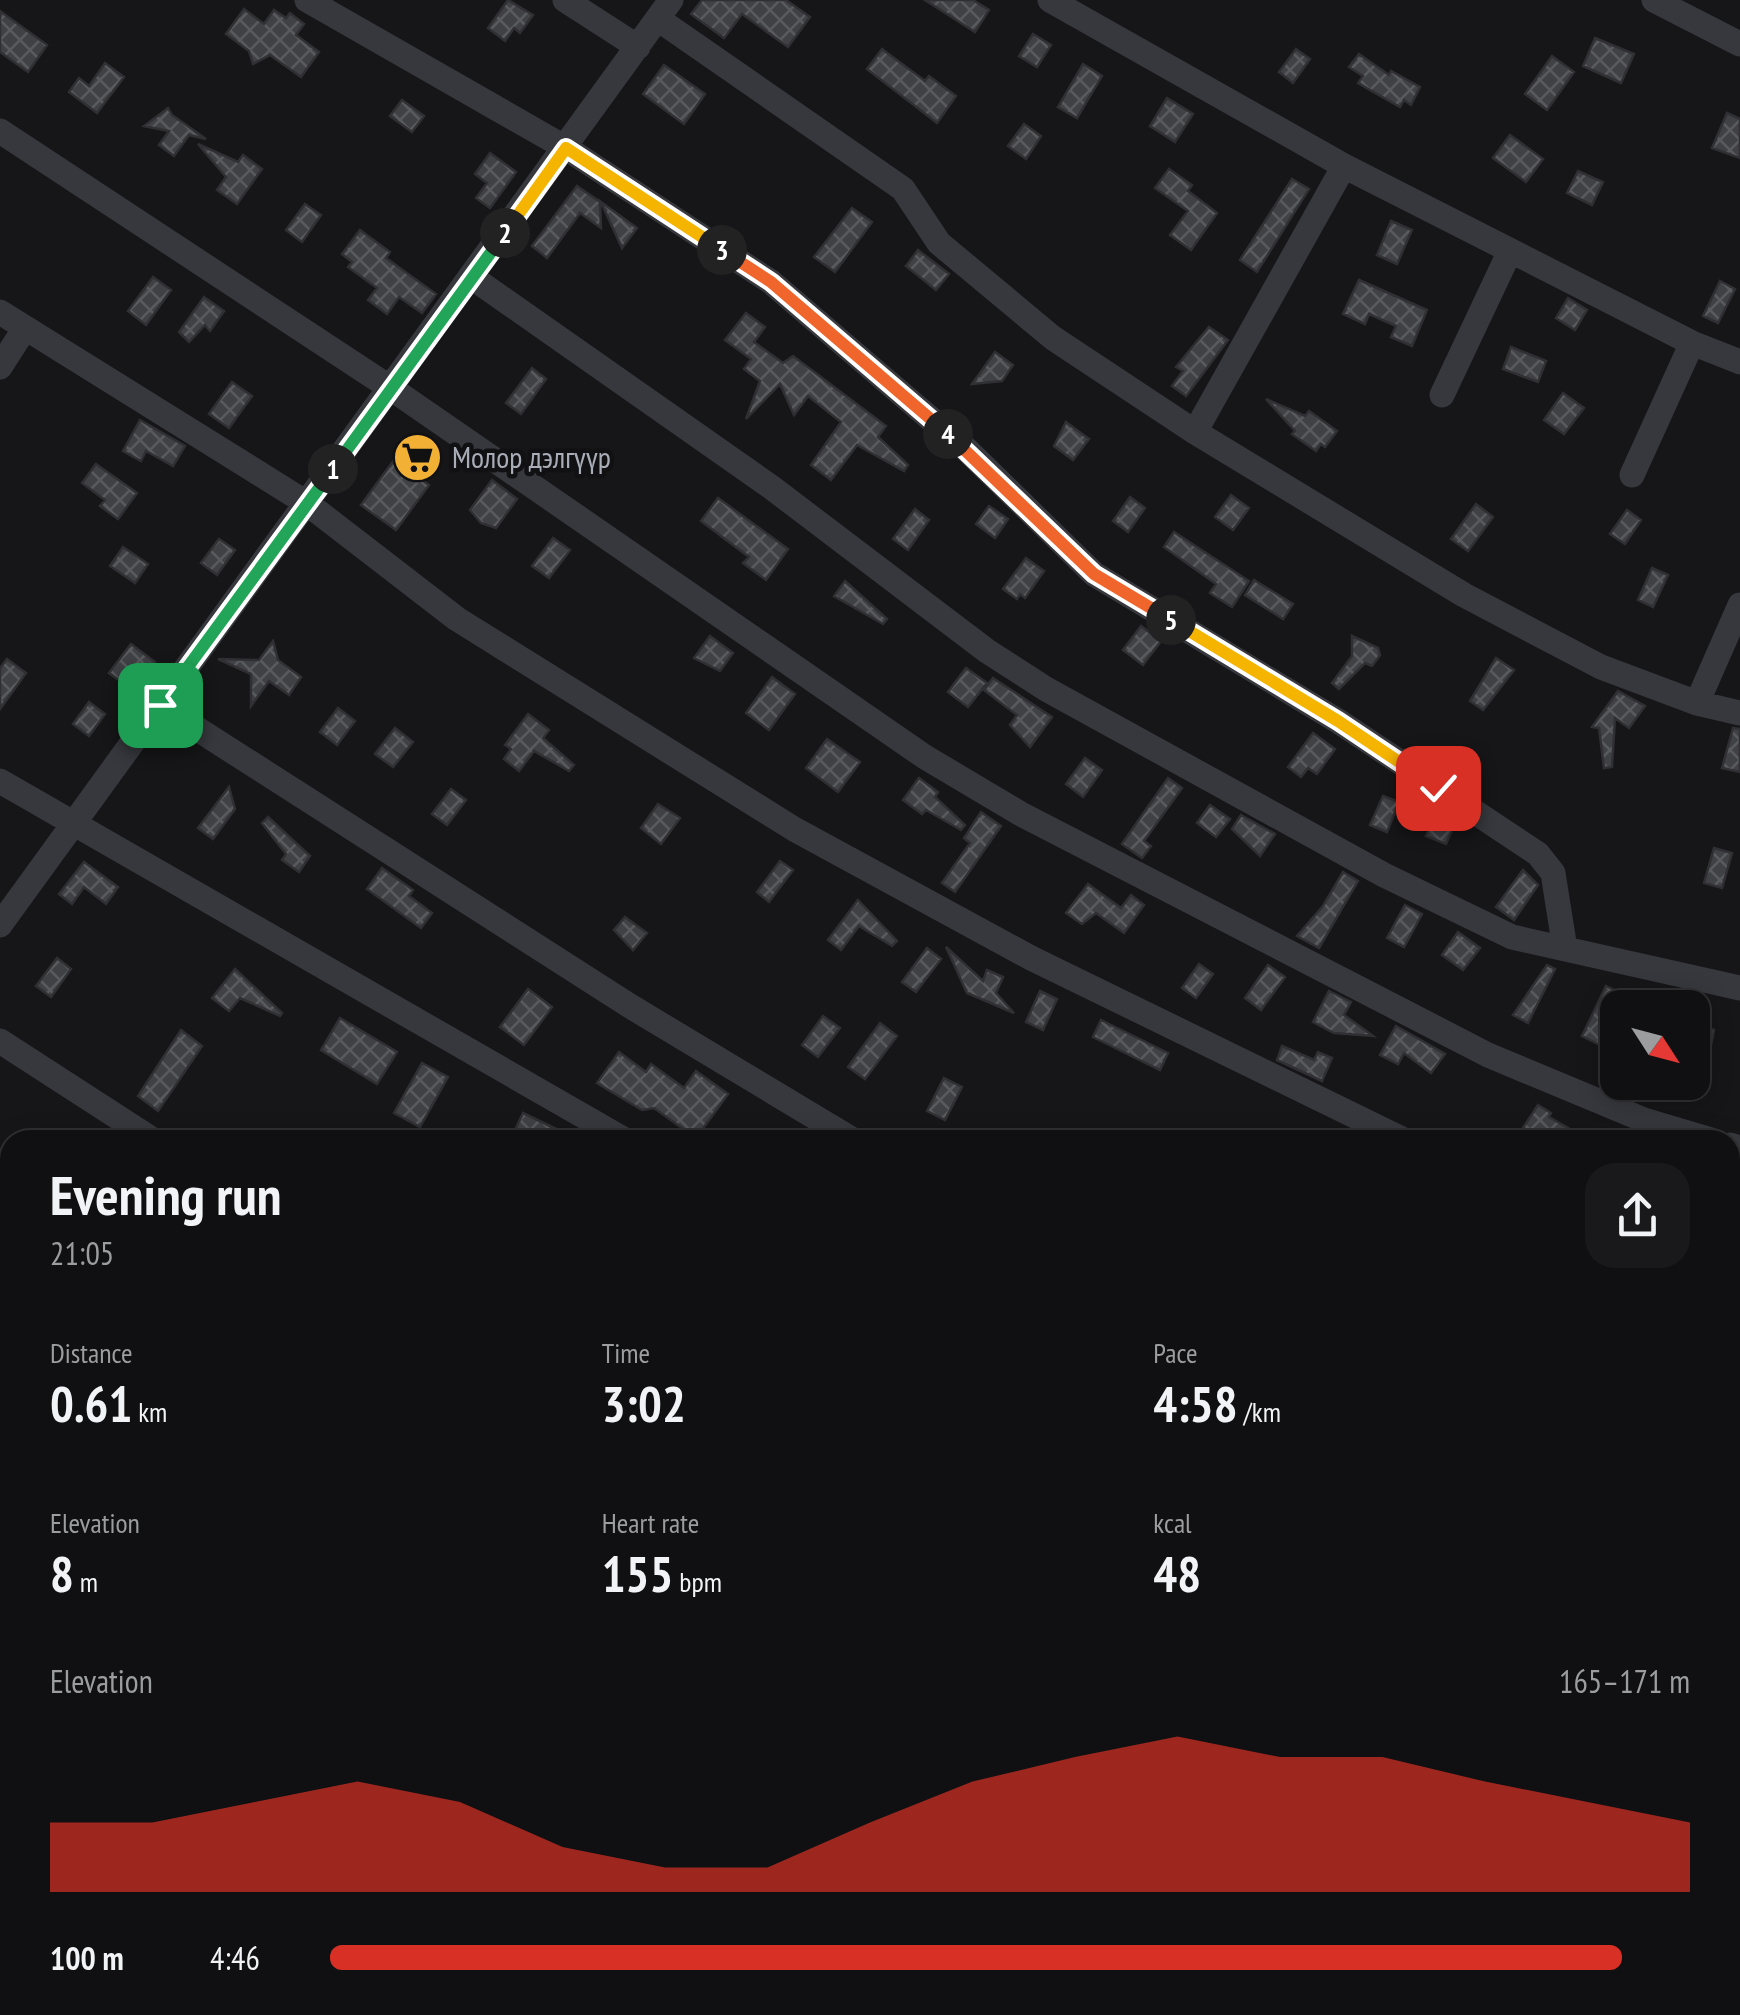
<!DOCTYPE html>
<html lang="en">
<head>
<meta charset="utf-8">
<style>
	body { margin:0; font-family:"PT Sans Narrow",sans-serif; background:#19191b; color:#f1f3f6; height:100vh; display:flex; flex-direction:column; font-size:38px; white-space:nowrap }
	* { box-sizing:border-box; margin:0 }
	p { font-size:32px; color:#9c9d9f }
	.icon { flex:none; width:55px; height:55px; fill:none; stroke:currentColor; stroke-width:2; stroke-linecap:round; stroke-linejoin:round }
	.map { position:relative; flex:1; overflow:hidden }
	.sheet { position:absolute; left:0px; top:1130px; width:1740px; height:885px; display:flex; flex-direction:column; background:#101012; border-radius:30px 30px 0 0; box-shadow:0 5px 25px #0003,0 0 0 2px #303032 }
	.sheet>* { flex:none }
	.needle { width:65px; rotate:126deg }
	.fabs { position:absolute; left:1600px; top:990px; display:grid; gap:20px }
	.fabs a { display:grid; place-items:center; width:110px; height:110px; border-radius:20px; background:#101012; box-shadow:0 5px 25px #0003,0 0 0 2px #303032; font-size:50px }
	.pin { position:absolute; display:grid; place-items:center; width:85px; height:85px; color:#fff; margin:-42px; border-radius:20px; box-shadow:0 5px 15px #0006 }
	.km { position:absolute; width:50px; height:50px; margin:-25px; border-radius:50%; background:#222; color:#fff; font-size:28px; line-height:50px; text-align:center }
	.round { display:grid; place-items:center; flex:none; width:105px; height:105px; border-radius:30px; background:#19191b }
	.summary { display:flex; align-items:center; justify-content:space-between; height:170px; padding:0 50px }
	h1 { font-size:55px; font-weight:600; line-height:75px }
	.figures { display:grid; grid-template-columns:repeat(3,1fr); gap:15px; height:170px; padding:10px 50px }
	.figures div { display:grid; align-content:center }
	.figures b { font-size:50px; font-weight:600 }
	.figures small { font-size:28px; font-weight:400 }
	.figures p { font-size:28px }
	.chart { height:280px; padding:20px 50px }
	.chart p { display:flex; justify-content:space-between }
	.chart svg { width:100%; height:180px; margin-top:10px; fill:#d93025; opacity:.7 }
	ul { padding:0 50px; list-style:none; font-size:32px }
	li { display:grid; grid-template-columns:160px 120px 1fr; align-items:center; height:75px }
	li i { height:25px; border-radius:12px; background:#d93025 }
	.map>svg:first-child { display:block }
	.building { fill:url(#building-cross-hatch); stroke:#303034; stroke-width:2.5 }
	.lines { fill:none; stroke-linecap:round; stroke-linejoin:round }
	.minor { stroke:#37383d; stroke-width:25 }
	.split-1-casing { stroke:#fff; stroke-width:20 }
	.split-2-casing { stroke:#fff; stroke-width:20 }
	.split-3-casing { stroke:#fff; stroke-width:20 }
	.split-4-casing { stroke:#fff; stroke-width:20 }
	.split-5-casing { stroke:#fff; stroke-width:20 }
	.split-6-casing { stroke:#fff; stroke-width:20 }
	.split-1 { stroke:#22a559; stroke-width:12 }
	.split-2 { stroke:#22a559; stroke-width:12 }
	.split-3 { stroke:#f5b400; stroke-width:12 }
	.split-4 { stroke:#f0652b; stroke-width:12 }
	.split-5 { stroke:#f0652b; stroke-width:12 }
	.split-6 { stroke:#f5b400; stroke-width:12 }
	.labels { text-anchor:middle; stroke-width:9; stroke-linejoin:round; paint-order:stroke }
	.poi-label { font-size:30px; fill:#a8adb8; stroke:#111113; text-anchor:start }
</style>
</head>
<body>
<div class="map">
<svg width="1740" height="2015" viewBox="0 0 1740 2015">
	<defs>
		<pattern id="building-cross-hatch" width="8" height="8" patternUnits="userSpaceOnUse" patternTransform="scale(2.5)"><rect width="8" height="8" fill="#404145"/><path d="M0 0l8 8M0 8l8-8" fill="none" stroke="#595a5e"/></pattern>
	</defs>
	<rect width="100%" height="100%" fill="#161618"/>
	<path class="building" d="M 508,0 L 533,15 L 520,33 L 514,28 L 505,41 L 488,28 Z
		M 702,0 L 786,0 L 810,17 L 788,47 L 742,14 L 724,38 L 691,14 Z
		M 925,0 L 973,0 L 989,10 L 975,32 Z
		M 244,9 L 264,24 L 274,10 L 286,18 L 290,13 L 304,24 L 296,35 L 319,52 L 301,77 L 270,55 L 253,64 L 249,51 L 226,34 Z
		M 0,11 L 47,45 L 28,72 L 0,52 Z
		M 1033,34 L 1051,45 L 1037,67 L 1019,56 Z
		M 1595,38 L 1634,54 L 1621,83 L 1583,66 Z
		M 882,49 L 925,81 L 929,76 L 956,96 L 937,123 L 867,69 Z
		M 1296,49 L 1310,59 L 1293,83 L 1279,72 Z
		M 1359,54 L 1389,75 L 1391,71 L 1420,87 L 1411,105 L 1404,100 L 1400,107 L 1358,83 L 1363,76 L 1349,67 Z
		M 1552,56 L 1574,72 L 1547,110 L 1525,94 Z
		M 105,63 L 124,77 L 97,113 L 69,92 L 79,78 L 89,86 Z
		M 1083,64 L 1102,76 L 1077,118 L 1058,107 Z
		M 664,65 L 705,94 L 684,124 L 643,94 Z
		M 1167,98 L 1193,114 L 1175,142 L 1150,126 Z
		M 402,100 L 424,116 L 412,132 L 390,116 Z
		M 168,108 L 172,115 L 206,139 L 189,135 L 174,156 L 159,145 L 169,131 L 144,126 Z
		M 1727,113 L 1740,119 L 1740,158 L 1712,148 Z
		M 1024,124 L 1041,136 L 1026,159 L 1008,146 Z
		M 1510,135 L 1543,159 L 1526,182 L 1493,158 Z
		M 198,144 L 238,162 L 243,155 L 262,169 L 237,204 L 217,190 L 226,177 Z
		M 490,153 L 516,172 L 490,208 L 476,198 L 487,183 L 475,174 Z
		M 1169,169 L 1192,185 L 1188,191 L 1217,213 L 1191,250 L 1170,235 L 1188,211 L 1155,188 Z
		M 1578,171 L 1603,182 L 1592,205 L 1567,193 Z
		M 1292,179 L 1309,189 L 1257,272 L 1240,260 Z
		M 577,186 L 600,202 L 601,228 L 580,213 L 547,258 L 532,246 Z
		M 601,202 L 637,228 L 622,248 Z
		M 305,204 L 321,215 L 302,242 L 286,230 Z
		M 852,208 L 872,222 L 835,272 L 814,257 Z
		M 1391,221 L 1412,230 L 1397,264 L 1377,255 Z
		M 360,230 L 390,252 L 386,258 L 436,294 L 422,313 L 399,297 L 387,314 L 368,300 L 377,288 L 348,267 L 352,262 L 342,254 Z
		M 918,250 L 949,274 L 936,290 L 906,266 Z
		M 153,277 L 171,290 L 146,325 L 128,311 Z
		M 1359,280 L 1427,310 L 1412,346 L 1391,337 L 1396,326 L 1369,314 L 1365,324 L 1343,314 Z
		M 1720,281 L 1735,289 L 1718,323 L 1703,316 Z
		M 204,297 L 224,311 L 210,331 L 205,325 L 189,342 L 179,332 Z
		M 1568,298 L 1587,310 L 1575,330 L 1556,318 Z
		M 746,313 L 765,327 L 754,342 L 783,363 L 793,356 L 886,426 L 878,437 L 908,465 L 904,471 L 857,445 L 831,480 L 811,465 L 841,422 L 808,396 L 794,415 L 780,384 L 746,419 L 760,381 L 744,369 L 751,359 L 725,340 Z
		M 1209,327 L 1228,340 L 1186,396 L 1172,386 L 1183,371 L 1176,367 Z
		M 1511,347 L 1546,361 L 1538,382 L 1503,369 Z
		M 995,352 L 1013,365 L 1002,381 L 972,384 Z
		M 532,368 L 546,379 L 521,414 L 506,403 Z
		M 232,382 L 252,396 L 229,428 L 209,414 Z
		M 1563,393 L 1584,408 L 1564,434 L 1544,420 Z
		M 1266,399 L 1305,416 L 1309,411 L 1337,431 L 1325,447 L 1321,444 L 1316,451 L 1292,434 L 1295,431 Z
		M 140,420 L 185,446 L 173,466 L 146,451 L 141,461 L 123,451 Z
		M 1066,422 L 1089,439 L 1073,460 L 1054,446 Z
		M 394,460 L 429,485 L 396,530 L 361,505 Z
		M 96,464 L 137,493 L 118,519 L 100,506 L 105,500 L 82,483 Z
		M 492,480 L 517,499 L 496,528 L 481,523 L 470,510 Z
		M 1231,495 L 1249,508 L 1233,530 L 1215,517 Z
		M 1130,497 L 1145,508 L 1128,532 L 1113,521 Z
		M 718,498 L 788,549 L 766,580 L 743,563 L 749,557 L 701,521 Z
		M 1476,504 L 1493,517 L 1468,551 L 1451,539 Z
		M 989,506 L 1008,519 L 995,538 L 976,524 Z
		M 915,509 L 929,520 L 908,550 L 893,539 Z
		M 1627,510 L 1641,520 L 1625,544 L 1610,534 Z
		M 1174,532 L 1249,581 L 1232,607 L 1210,593 L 1216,584 L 1164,547 Z
		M 553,538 L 570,550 L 549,578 L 532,566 Z
		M 219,539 L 235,550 L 217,575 L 201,563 Z
		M 123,547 L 148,564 L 135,583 L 110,566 Z
		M 1026,558 L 1044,571 L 1025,598 L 1020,594 L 1017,599 L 1003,589 Z
		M 1652,568 L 1668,575 L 1653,607 L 1638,600 Z
		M 1254,580 L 1293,604 L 1283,619 L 1245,595 Z
		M 845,581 L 887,619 L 883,624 L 834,596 Z
		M 1141,626 L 1161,641 L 1143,665 L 1123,650 Z
		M 710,636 L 733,653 L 720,671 L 694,658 Z
		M 1352,636 L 1378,648 L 1380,655 L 1372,666 L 1365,663 L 1339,689 L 1332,683 L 1352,656 Z
		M 273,641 L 278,660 L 301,677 L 289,695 L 269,681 L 251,706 L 251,674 L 218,659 L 259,660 Z
		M 131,644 L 155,662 L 134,691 L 109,673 Z
		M 1496,658 L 1514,670 L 1483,710 L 1470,701 Z
		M 7,659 L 26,673 L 0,709 L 0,668 Z
		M 966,668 L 987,683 L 968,707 L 948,692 Z
		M 772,677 L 795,694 L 769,730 L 746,713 Z
		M 993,678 L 1052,717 L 1030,747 L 1010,725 L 1017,715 L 984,690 Z
		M 1618,691 L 1645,706 L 1629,728 L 1615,718 L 1612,767 L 1604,768 L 1599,728 L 1592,727 Z
		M 89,702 L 105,714 L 89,736 L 73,724 Z
		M 338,708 L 355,721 L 337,745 L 320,732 Z
		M 528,714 L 549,730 L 543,738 L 574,765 L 569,771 L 534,751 L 519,771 L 504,759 L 511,749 L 505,745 Z
		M 395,728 L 413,742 L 393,767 L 375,754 Z
		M 1733,728 L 1740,729 L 1740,772 L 1722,768 Z
		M 1313,733 L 1335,749 L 1317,774 L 1308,768 L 1301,777 L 1288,767 Z
		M 827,739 L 860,762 L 838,792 L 806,768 Z
		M 1085,758 L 1102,770 L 1083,797 L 1066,784 Z
		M 919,778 L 938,792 L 935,797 L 965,825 L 961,830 L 926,810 L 922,814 L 903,800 Z
		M 1168,778 L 1182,788 L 1144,841 L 1151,846 L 1142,858 L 1122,844 Z
		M 229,787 L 235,809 L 213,839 L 198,828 Z
		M 451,789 L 466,800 L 447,825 L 432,814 Z
		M 1383,796 L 1399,802 L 1387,832 L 1370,825 Z
		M 658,804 L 680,818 L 661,844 L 641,828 Z
		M 1210,805 L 1230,819 L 1216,837 L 1197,823 Z
		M 981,812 L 1001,826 L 955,892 L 942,883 L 970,843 L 964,838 Z
		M 1436,813 L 1456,821 L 1446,844 L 1426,836 Z
		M 1241,815 L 1275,834 L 1260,856 L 1232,829 Z
		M 268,817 L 310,856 L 299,872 L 282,860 L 286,854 L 262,823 Z
		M 1714,848 L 1732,853 L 1722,888 L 1704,883 Z
		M 780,861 L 793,870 L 769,902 L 757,892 Z
		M 84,862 L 118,887 L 106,904 L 84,887 L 72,904 L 59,894 Z
		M 382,868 L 413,890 L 409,896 L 432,913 L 421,928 L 367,889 Z
		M 1523,870 L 1538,885 L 1514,920 L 1496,907 Z
		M 1343,872 L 1358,881 L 1319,948 L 1297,936 L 1323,906 Z
		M 1088,884 L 1121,908 L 1131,895 L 1144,905 L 1124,933 L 1096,913 L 1082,924 L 1066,913 Z
		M 858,900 L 897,941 L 892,946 L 859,926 L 841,950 L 828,940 Z
		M 1405,905 L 1422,914 L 1404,947 L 1387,938 Z
		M 625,917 L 647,933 L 633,950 L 614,930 Z
		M 1458,932 L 1480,948 L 1463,970 L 1442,955 Z
		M 946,947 L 983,981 L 987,970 L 1003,977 L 996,993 L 1014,1013 L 967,993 Z
		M 927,948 L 941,959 L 916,992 L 902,982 Z
		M 57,958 L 71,969 L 51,997 L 36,986 Z
		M 1199,964 L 1213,974 L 1196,998 L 1182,988 Z
		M 1268,965 L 1285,977 L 1261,1010 L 1245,998 Z
		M 1547,965 L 1555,969 L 1528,1023 L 1513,1015 Z
		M 235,969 L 282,1013 L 280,1016 L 240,998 L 229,1011 L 212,998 Z
		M 1606,986 L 1651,1008 L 1618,1008 L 1618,1040 L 1612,1051 L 1582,1036 Z
		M 528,989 L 552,1007 L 524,1045 L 500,1027 Z
		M 1040,991 L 1057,999 L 1043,1030 L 1026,1022 Z
		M 1329,991 L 1351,1002 L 1344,1015 L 1373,1036 L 1334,1033 L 1313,1022 Z
		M 823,1016 L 840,1028 L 818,1057 L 802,1045 Z
		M 340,1018 L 397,1052 L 377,1084 L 321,1050 Z
		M 1101,1020 L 1168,1053 L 1160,1070 L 1093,1037 Z
		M 880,1023 L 897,1036 L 865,1079 L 848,1067 Z
		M 1396,1026 L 1445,1054 L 1431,1073 L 1404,1053 L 1398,1064 L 1380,1055 Z
		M 1698,1026 L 1714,1030 L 1706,1069 L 1692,1066 Z
		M 181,1030 L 202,1046 L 158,1111 L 138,1096 Z
		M 1282,1046 L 1314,1060 L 1318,1052 L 1332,1058 L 1322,1081 L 1277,1060 Z
		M 619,1052 L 646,1072 L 651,1064 L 684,1088 L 696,1071 L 728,1094 L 696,1138 L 654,1108 L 642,1110 L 597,1083 Z
		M 422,1063 L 448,1077 L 420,1127 L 394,1113 Z
		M 944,1078 L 962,1087 L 945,1120 L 927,1111 Z
		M 1538,1105 L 1551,1113 L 1549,1117 L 1589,1140 L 1515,1140 Z
		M 523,1113 L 579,1140 L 540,1140 L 516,1128 Z"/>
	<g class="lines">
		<path class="minor" d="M 307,0 L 566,148 L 771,282 L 967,450 L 1094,574 L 1338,721 L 1538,854 L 1553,873 L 1565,949
			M 565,0 L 638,47
			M 1050,0 L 1344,166 L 1692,343 L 1740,362
			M 1654,0 L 1740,44
			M 658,19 L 903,189 L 939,243 L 1053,338 L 1195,432 L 1464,595 L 1601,667 L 1697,703 L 1740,713
			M 0,131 L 392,389 L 925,757 L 1021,814 L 1488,1055 L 1644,1120 L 1711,1140
			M 473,278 L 771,487 L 987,651 L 1046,689 L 1384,875 L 1512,937 L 1740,988
			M 0,312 L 308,504 L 457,619 L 794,829 L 1031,958 L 1404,1140
			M 0,367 L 25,328
			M 1442,395 L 1510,251
			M 1195,432 L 1344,166
			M 1632,475 L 1692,343
			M 1697,703 L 1740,605
			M 160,705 L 630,1006 L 853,1140
			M 0,781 L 625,1140
			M 0,925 L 671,0
			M 0,1041 L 153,1140
			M 1730,1145 L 1740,1148
			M 1730,1251 L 1740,1237
			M 0,1303 L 10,1309
			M 1730,1307 L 1740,1312
			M 0,1453 L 10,1461
			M 1730,1586 L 1740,1591
			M 1730,1777 L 1740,1782
			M 0,1827 L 10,1834
			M 236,2005 L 249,2015
			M 483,2005 L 497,2015
			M 767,2005 L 782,2015
			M 1179,2005 L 1195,2015
			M 1599,2005 L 1615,2015
			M 125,2015 L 132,2005
			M 1240,2015 L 1247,2005"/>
	</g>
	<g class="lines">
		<defs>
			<path id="split-1" d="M 160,705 L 333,469"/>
			<path id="split-2" d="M 333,469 L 505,233"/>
			<path id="split-3" d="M 505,233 L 566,148 L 722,250"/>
			<path id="split-4" d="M 722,250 L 771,282 L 948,434"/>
			<path id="split-5" d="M 948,434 L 1094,574 L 1171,620"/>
			<path id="split-6" d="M 1171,620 L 1338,721 L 1438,788"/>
		</defs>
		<use href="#split-1" class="split-1-casing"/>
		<use href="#split-2" class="split-2-casing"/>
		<use href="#split-3" class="split-3-casing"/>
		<use href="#split-4" class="split-4-casing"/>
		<use href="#split-5" class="split-5-casing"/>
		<use href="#split-6" class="split-6-casing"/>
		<use href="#split-1" class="split-1"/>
		<use href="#split-2" class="split-2"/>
		<use href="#split-3" class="split-3"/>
		<use href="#split-4" class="split-4"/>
		<use href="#split-5" class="split-5"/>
		<use href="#split-6" class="split-6"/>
	</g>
	<defs>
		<symbol id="supermarket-disc" viewBox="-11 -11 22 22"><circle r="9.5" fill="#f2b134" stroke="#111113"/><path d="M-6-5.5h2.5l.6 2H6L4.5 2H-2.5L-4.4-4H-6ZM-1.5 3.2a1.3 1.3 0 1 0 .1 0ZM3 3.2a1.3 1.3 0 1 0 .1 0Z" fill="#111"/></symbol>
	</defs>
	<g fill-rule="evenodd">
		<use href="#supermarket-disc" x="390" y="430" width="55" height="55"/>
	</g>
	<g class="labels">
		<g class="poi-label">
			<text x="452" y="468">Молор дэлгүүр</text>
		</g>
	</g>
</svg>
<div class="fabs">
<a><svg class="needle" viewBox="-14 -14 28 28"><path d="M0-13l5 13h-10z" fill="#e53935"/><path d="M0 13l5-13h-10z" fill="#9c9d9f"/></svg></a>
</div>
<div class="pin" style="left:160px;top:705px;background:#1e9e55"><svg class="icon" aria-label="arrive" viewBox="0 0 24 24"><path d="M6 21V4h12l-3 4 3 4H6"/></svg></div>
<div class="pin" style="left:1438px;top:788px;background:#d93025"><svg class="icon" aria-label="check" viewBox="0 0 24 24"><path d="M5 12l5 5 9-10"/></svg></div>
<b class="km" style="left:333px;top:469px">1</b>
<b class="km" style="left:505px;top:233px">2</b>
<b class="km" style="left:722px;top:250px">3</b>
<b class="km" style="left:948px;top:434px">4</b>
<b class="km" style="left:1171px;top:620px">5</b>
<section class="sheet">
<div class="summary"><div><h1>Evening run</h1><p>21:05</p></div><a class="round"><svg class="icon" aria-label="share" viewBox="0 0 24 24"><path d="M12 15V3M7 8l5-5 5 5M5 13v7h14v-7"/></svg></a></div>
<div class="figures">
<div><p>Distance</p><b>0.61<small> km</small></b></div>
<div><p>Time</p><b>3:02</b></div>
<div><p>Pace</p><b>4:58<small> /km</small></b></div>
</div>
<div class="figures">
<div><p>Elevation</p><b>8<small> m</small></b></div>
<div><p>Heart rate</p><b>155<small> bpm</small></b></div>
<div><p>kcal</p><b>48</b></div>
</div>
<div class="chart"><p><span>Elevation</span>165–171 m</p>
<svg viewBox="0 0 160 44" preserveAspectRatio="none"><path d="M0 44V27L10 27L20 22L30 17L40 22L50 33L60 38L70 38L80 27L90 17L100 11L110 6L120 11L130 11L140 17L150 22L160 27V44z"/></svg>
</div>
<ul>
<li><b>100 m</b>4:46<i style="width:95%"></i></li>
</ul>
</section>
</div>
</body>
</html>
